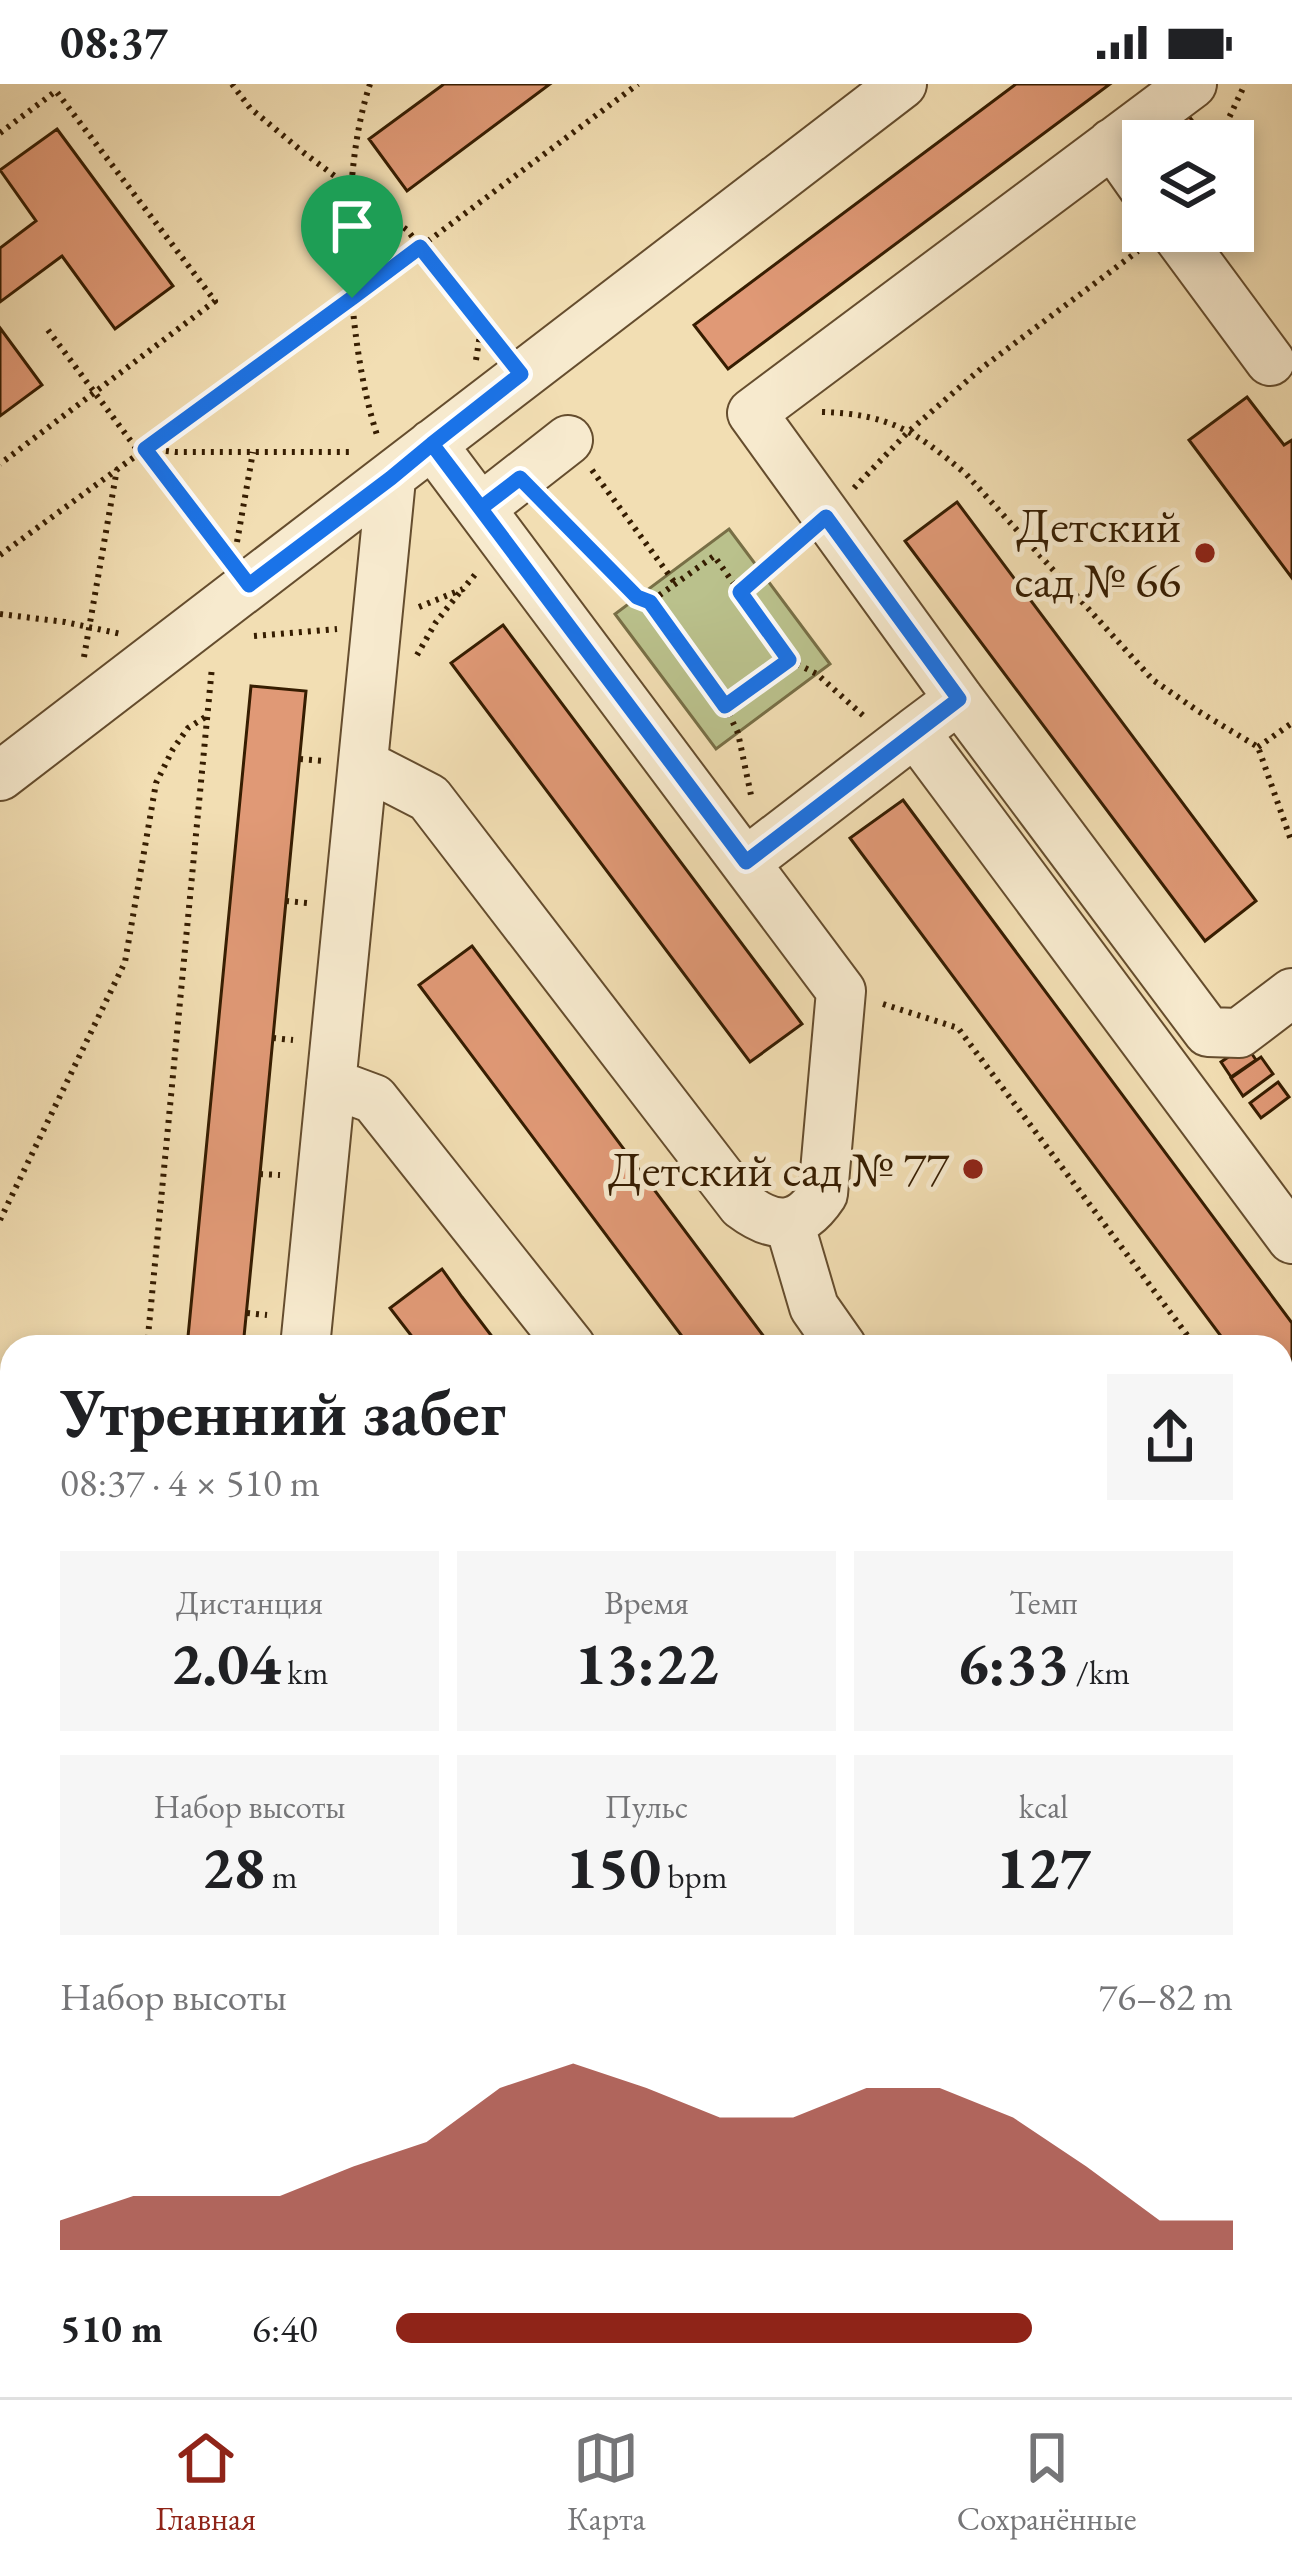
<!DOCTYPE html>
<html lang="ru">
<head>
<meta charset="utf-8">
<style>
	body { margin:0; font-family:"EB Garamond",serif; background:#f6f6f6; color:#202124; height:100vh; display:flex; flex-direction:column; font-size:45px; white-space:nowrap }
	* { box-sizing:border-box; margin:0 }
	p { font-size:39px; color:#757577 }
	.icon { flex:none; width:66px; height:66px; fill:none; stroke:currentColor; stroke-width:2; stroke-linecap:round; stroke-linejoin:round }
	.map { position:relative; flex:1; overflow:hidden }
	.sheet { position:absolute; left:0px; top:1251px; width:1293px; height:1062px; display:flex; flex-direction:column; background:#fff; border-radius:36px 36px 0 0; box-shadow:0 6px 18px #0003 }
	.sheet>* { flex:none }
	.fabs { position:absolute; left:1122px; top:36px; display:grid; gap:24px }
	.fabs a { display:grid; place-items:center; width:132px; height:132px; border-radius:0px; background:#fff; box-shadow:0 6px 18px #0003; font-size:60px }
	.pin { position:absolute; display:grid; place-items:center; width:102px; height:102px; color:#fff; margin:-123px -51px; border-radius:50% 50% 50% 0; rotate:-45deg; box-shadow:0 0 12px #0007 }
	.pin .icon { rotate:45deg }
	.round { display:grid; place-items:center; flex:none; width:126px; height:126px; border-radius:0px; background:#f6f6f6 }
	.headline { display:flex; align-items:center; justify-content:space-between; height:204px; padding:0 60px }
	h1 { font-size:66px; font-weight:700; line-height:90px }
	.metrics { display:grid; grid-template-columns:repeat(3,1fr); gap:18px; height:204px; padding:12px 60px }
	.metrics div { display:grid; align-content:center; border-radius:0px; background:#f6f6f6; text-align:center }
	.metrics b { font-size:60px; font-weight:700 }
	.metrics small { font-size:33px; font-weight:400 }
	.metrics p { font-size:33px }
	.chart { height:336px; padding:24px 60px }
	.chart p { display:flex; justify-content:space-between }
	.chart svg { width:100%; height:216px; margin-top:12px; fill:#8f2418; opacity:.7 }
	ul { padding:0 60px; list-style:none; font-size:39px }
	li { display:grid; grid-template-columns:192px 144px 1fr; align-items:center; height:90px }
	li i { height:30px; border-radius:15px; background:#8f2418 }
	.status { display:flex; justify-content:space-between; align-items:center; height:84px; padding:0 60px; background:#fff; direction:ltr }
	.status svg { height:33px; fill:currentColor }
	.dock { display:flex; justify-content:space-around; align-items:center; height:168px; border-top:3px solid #e0e0e0; background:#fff; font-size:33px; color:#757577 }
	.dock a { display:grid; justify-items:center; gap:6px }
	.dock .selected { color:#8f2418 }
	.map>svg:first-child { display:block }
	.green { fill:#bac18c; stroke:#786f46; stroke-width:3 }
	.building { fill:#e09976; stroke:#361d01; stroke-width:3 }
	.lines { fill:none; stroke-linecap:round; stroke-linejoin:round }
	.minor-casing { stroke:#654d2e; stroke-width:52 }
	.path { stroke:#361d01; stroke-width:6; stroke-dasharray:3 6; stroke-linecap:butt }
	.minor { stroke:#f7eace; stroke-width:48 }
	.route-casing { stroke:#fff; stroke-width:24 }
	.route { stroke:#1a73e8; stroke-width:15 }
	.poi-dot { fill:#8f2418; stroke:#f7eace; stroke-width:4.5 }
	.labels { text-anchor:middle; stroke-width:10; stroke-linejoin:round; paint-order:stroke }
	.poi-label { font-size:48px; fill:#361d01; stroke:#f7eace; text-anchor:end }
</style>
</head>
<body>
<div class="status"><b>08:37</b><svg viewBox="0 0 49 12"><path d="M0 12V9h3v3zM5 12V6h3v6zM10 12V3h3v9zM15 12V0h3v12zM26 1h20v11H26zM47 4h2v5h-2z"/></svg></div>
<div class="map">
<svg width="1292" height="2313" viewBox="0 0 1292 2313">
	<rect width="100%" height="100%" fill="#f2deb3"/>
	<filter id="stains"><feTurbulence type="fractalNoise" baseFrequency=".00167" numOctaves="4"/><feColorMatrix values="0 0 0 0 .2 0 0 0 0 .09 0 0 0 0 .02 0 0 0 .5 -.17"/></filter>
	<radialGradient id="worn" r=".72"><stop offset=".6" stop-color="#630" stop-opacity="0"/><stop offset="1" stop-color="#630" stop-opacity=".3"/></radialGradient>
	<path class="green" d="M 729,445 L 830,580 L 716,665 L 615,530 Z"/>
	<path class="building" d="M 444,0 L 550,0 L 407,107 L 369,55 Z
		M 1016,0 L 1110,0 L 728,285 L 694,241 Z
		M 1183,25 L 1201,47 L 1188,57 L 1167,57 L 1158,45 Z
		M 57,45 L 173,202 L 115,245 L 62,172 L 0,218 L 0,164 L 36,137 L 0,86 Z
		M 0,244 L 42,301 L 0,332 Z
		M 1247,313 L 1284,361 L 1292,356 L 1292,494 L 1189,356 Z
		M 957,418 L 1256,817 L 1205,857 L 905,457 Z
		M 503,541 L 802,940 L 750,978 L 451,579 Z
		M 251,602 L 306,607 L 260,1090 L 243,1263 L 187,1263 Z
		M 903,716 L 1292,1239 L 1292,1347 L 1281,1333 L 1281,1263 L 1229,1263 L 850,754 Z
		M 472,862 L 771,1262 L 770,1263 L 690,1263 L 419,901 Z
		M 1246,961 L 1256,976 L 1231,993 L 1221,978 Z
		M 1261,973 L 1273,990 L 1243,1012 L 1231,994 Z
		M 1278,998 L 1289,1013 L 1261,1034 L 1250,1019 Z
		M 442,1185 L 462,1213 L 500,1263 L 420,1263 L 390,1224 Z
		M 134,2301 L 439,2301 L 438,2313 L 133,2313 Z
		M 1195,2301 L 1252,2301 L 1251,2313 L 1194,2313 Z"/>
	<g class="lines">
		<defs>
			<path id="minor" d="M 1192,0 L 752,329 L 959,615 L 1208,948 L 1239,949 L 1292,909
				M 1112,59 L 1143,103
				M 1174,147 L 1270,277
				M 481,424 L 568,356
				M 959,615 L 915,648 L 1292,1155
				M 363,680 L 429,714 L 742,1121 C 775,1146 799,1146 823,1110 L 841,907 L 432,360
				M 0,692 L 902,0
				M 746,778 L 915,648
				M 331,999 L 374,1015 L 571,1263
				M 789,1138 L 814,1223 L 842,1263
				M 305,1263 L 391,395
				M 1284,1850 L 1292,1862
				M 0,2083 L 12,2079
				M 99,2313 L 101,2301"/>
		</defs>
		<use href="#minor" class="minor-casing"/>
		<path class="path" d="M 232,0 L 250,24 L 304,69 L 407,146 L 498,259
			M 370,0 C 338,96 346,255 377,351
			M 0,49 L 56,7 L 215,217 L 0,380
			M 1218,57 L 1245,0
			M 48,246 L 139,368
			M 476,276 L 482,238
			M 822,328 C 889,330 915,347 966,390 L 1153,596 L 1198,627 L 1258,663 L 1292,759
			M 145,365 L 223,467
			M 148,365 L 175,368 L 351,368
			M 592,386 L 675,499
			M 854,404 L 908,348 L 983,283 L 1138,167
			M 548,423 L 637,513 L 650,518 L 725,622 L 789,576 L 714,472 L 650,518
			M 237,458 L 253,368
			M 0,471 L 352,214 L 638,0
			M 740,508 L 798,460
			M 419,523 L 463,505 L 478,487
			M 0,530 L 65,538 L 121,550
			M 254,552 L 337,545
			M 417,571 L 436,538 L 460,508
			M 84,573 L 117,385
			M 789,576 L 817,590 L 867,635
			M 725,622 L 738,649 L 752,716
			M 1258,663 L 1292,639
			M 300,675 L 325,677
			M 286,817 L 307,819
			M 883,920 L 958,944 L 1196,1263
			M 273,954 L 293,956
			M 260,1090 L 280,1091
			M 0,1136 L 125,878 L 156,699 L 173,665 L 188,644 L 207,632
			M 247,1229 L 267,1231
			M 147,1263 L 212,583
			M 1281,1377 L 1292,1392
			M 0,1389 L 12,1381
			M 0,1469 L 12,1470
			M 0,1577 L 12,1571
			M 1281,1635 L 1292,1628
			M 1281,1725 L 1292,1696
			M 0,1769 L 12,1756
			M 0,1886 L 12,1901
			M 1292,2055 L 1290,2055 L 1288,2073 L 1292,2076
			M 1281,2196 L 1292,2197
			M 1281,2218 L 1292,2225
			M 0,2232 L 12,2231
			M 737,2301 L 747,2313
			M 995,2301 L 999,2313
			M 751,2313 L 760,2301
			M 883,2313 L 892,2301
			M 943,2313 L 945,2301
			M 1288,2313 L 1292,2270"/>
		<use href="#minor" class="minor"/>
	</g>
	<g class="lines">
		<defs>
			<path id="route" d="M 352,214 L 145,365 L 249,501 L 391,394 L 432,360 L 481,424 L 520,394 L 637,513 L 650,518 L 725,622 L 789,576 L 740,508 L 826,433 L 959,615 L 746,778 L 432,360 L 521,290 L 420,163 L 352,214"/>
		</defs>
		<use href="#route" class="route-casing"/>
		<use href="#route" class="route"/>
	</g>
	<g class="poi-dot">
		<circle cx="1205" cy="469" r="12"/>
		<circle cx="973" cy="1085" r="12"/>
	</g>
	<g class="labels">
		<g class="poi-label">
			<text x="1181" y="458">Детский<tspan x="1181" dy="55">сад № 66</tspan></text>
			<text x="949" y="1102">Детский сад № 77</text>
		</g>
	</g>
	<rect width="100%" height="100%" filter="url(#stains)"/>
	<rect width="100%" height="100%" fill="url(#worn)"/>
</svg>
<div class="fabs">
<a><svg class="icon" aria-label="layers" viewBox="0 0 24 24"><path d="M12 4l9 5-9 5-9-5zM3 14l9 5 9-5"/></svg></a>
</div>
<div class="pin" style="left:352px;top:214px;background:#1e9e55"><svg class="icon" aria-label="arrive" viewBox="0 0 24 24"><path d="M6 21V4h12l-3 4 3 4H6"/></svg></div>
<section class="sheet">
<div class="headline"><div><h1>Утренний забег</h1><p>08:37 · 4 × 510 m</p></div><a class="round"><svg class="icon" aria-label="share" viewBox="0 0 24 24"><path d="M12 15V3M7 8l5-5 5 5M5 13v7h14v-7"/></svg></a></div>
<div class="metrics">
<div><p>Дистанция</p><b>2.04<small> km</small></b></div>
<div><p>Время</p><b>13:22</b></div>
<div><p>Темп</p><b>6:33<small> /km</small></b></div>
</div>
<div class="metrics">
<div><p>Набор высоты</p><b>28<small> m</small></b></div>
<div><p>Пульс</p><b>150<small> bpm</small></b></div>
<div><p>kcal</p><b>127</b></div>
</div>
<div class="chart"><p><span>Набор высоты</span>76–82 m</p>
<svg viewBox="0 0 160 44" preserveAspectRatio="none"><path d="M0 44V38L10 33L20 33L30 33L40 27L50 22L60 11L70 6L80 11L90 17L100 17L110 11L120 11L130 17L140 27L150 38L160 38V44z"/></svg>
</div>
<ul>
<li><b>510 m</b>6:40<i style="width:76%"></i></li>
</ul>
</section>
</div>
<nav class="dock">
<a class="selected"><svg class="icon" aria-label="home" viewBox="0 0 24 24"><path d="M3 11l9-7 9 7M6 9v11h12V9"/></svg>Главная</a>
<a><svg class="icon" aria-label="map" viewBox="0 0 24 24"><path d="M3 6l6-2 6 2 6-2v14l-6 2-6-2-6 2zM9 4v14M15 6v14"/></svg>Карта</a>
<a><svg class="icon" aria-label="saved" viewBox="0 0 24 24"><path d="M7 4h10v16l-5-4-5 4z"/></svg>Сохранённые</a>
</nav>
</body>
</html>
